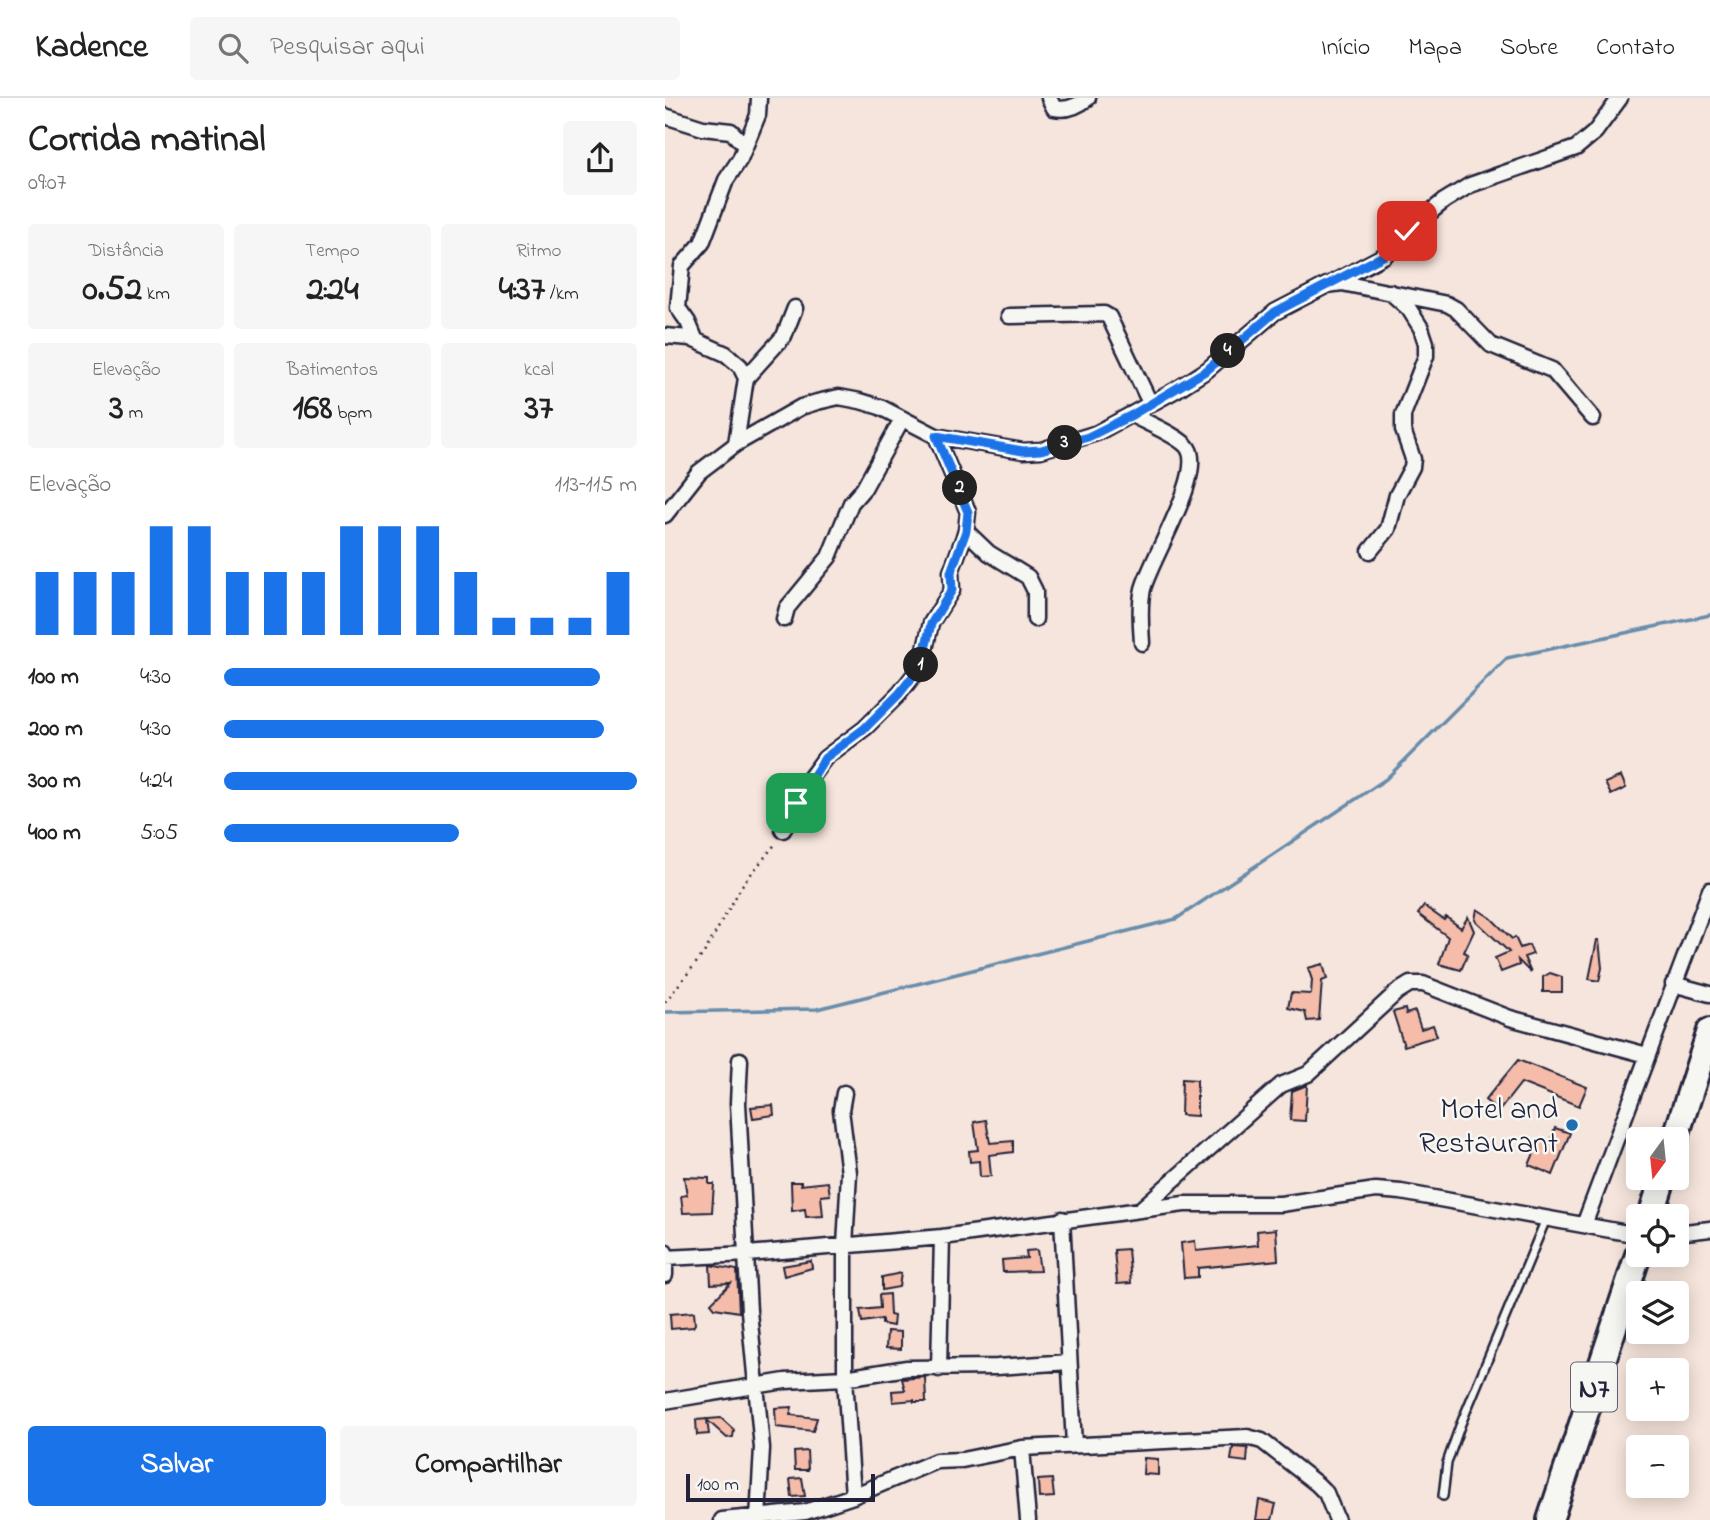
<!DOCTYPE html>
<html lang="pt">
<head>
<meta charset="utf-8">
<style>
	body { margin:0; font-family:"Indie Flower",sans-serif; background:#f6f6f6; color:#222; height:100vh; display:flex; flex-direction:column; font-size:26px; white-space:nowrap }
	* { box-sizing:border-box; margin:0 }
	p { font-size:23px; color:#767676 }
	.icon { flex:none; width:38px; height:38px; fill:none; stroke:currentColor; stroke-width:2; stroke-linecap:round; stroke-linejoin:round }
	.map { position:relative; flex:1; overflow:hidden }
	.drawer { display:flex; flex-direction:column; background:#fff; width:665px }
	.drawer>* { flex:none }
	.needle { width:46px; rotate:195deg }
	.controls { position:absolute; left:961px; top:1029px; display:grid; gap:14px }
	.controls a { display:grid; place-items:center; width:63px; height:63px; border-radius:7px; background:#fff; box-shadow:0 4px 18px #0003; font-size:35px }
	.scale { position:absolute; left:21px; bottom:18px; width:189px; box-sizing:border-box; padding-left:7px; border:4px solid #22223b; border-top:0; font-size:19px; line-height:24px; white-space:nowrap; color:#22223b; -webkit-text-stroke:5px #f6f6f2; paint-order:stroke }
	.pin { position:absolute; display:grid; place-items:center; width:60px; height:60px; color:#fff; margin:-30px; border-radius:14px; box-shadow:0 4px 10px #0006 }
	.km { position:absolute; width:35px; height:35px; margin:-18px; border-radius:50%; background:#222; color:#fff; font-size:19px; line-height:35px; text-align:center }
	.round { display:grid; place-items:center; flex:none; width:74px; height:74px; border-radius:7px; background:#f6f6f6 }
	.headline { display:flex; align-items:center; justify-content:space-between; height:119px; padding:0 28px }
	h1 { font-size:38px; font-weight:700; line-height:52px }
	.stats { display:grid; grid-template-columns:repeat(3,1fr); gap:10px; height:119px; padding:7px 28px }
	.stats div { display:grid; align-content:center; border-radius:7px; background:#f6f6f6; text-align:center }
	.stats b { font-size:35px; font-weight:700 }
	.stats small { font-size:19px; font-weight:400 }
	.stats p { font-size:19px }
	.chart { height:196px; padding:14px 28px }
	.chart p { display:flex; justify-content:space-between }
	.chart svg { width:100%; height:126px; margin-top:7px; stroke:#1a73e8; stroke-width:6 }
	.action { display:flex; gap:14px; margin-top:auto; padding:14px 28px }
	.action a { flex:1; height:80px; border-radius:7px; background:#1a73e8; color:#fff; font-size:28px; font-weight:700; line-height:80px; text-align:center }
	.action a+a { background:#f6f6f6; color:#222 }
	ul { padding:0 28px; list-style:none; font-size:23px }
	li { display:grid; grid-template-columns:112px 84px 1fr; align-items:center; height:52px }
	li i { height:18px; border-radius:9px; background:#1a73e8 }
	header { display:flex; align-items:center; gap:42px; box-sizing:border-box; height:98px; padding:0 35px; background:#fff; border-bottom:2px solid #e0e0e0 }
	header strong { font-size:33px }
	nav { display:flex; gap:38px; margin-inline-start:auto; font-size:24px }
	.search { width:490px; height:63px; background:#f6f6f6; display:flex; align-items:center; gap:18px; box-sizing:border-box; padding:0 24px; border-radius:7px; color:#767676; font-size:26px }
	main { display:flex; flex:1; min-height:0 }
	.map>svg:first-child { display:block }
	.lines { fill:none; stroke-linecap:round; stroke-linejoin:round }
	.stream { stroke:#688dac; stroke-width:3.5 }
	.building { fill:#f5bda9; stroke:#22223b; stroke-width:2 }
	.lane-casing { stroke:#22223b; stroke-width:12 }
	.street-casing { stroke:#22223b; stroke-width:19 }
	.highway-casing { stroke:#22223b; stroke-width:30 }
	.path { stroke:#22223b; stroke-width:2.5; stroke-dasharray:2 5; stroke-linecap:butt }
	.lane { stroke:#f6f6f2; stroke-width:7 }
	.street { stroke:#f6f6f2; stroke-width:14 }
	.highway { stroke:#f6f6f2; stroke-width:24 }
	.route-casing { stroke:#fff; stroke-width:14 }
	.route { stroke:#1a73e8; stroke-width:9 }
	.poi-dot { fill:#1f6fb2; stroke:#f6f6f2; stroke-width:2.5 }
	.labels { text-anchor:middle; stroke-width:5; stroke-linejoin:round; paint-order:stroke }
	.shield { fill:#f6f6f2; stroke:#626272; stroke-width:2 }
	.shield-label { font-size:28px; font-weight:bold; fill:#22223b }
	.poi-label { font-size:30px; fill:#22223b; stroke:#f6f6f2; text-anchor:end }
</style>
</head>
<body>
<header>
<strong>Kadence</strong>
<div class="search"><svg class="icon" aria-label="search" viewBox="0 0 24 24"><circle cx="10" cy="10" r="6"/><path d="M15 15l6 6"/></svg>Pesquisar aqui</div>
<nav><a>Início</a><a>Mapa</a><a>Sobre</a><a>Contato</a></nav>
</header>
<main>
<section class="drawer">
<div class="headline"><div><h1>Corrida matinal</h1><p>09:07</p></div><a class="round"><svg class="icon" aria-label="share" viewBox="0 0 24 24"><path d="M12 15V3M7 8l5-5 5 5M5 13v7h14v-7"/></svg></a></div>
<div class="stats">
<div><p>Distância</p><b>0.52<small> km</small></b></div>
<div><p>Tempo</p><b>2:24</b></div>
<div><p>Ritmo</p><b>4:37<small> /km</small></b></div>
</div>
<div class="stats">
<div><p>Elevação</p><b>3<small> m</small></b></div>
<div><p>Batimentos</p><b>168<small> bpm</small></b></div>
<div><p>kcal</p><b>37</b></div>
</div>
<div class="chart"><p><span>Elevação</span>113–115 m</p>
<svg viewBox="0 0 160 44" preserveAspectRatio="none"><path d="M5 44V22M15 44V22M25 44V22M35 44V6M45 44V6M55 44V22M65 44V22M75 44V22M85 44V6M95 44V6M105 44V6M115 44V22M125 44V38M135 44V38M145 44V38M155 44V22"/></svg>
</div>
<ul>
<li><b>100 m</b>4:30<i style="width:91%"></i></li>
<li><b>200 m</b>4:30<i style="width:92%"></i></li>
<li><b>300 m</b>4:24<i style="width:100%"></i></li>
<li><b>400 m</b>5:05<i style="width:57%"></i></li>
</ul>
<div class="action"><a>Salvar</a><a>Compartilhar</a></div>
</section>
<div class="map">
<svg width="1045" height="1422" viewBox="0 0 1045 1422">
	<rect width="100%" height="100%" fill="#f6e5dc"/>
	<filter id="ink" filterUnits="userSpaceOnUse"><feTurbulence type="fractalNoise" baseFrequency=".0143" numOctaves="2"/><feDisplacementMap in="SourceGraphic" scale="14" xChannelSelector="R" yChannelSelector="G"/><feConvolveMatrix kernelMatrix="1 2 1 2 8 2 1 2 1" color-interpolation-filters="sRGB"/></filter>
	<g filter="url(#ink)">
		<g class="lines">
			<path class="stream" d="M 0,914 L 152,911 L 511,821 L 721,681 L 842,560 L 1045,517"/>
		</g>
		<path class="building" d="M 956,678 L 961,690 L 946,697 L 940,685 Z
			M 759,808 L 779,822 L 781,819 L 796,830 L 803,819 L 809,833 L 799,854 L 803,856 L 796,872 L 774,866 L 783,839 L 753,816 Z
			M 812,811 L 826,820 L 847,841 L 850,839 L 855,850 L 864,847 L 868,856 L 859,859 L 866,875 L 853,862 L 854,867 L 836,874 L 830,860 L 844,854 L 810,822 Z
			M 932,842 L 934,842 L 937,870 L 934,883 L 924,881 Z
			M 658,866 L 662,881 L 657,883 L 654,922 L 642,923 L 640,914 L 623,910 L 626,895 L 646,896 L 647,882 L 643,870 Z
			M 885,875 L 897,879 L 897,894 L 878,894 L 878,879 Z
			M 740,911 L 741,916 L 750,913 L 756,931 L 768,927 L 772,938 L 739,948 L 728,914 Z
			M 853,962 L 922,989 L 914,1008 L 856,985 L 834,1013 L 820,1002 Z
			M 517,981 L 532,982 L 532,1018 L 516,1017 Z
			M 642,987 L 640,1023 L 625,1022 L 627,993 Z
			M 108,1007 L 109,1017 L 88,1020 L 86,1009 Z
			M 321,1022 L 325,1045 L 348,1043 L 348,1054 L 324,1057 L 326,1078 L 315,1079 L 314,1063 L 305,1064 L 304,1053 L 313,1052 L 309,1024 Z
			M 890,1030 L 905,1035 L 888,1077 L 864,1067 L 875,1041 L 884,1045 Z
			M 19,1079 L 44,1080 L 44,1086 L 49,1086 L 47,1114 L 18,1115 L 16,1098 L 22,1097 Z
			M 126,1084 L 136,1084 L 136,1087 L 163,1084 L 165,1097 L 156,1098 L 158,1118 L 141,1119 L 140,1111 L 127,1113 Z
			M 611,1131 L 613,1162 L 533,1170 L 533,1179 L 519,1180 L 516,1145 L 530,1143 L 531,1153 L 593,1147 L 592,1133 Z
			M 463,1151 L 466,1185 L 452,1186 L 449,1152 Z
			M 372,1152 L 375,1173 L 338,1174 L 337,1162 L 362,1160 L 361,1153 Z
			M 146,1163 L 147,1170 L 119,1178 L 117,1168 Z
			M 45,1167 L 72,1172 L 74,1214 L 50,1210 L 46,1205 L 66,1185 L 46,1186 Z
			M 236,1175 L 234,1189 L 217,1192 L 217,1179 Z
			M 224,1196 L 225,1217 L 229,1218 L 228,1228 L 217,1226 L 217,1221 L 197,1224 L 195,1212 L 215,1210 L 214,1197 Z
			M 29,1214 L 30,1226 L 28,1229 L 6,1231 L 5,1216 Z
			M 222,1233 L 236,1234 L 236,1251 L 221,1250 Z
			M 260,1279 L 261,1304 L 249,1304 L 249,1302 L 228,1304 L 227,1293 L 240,1292 L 237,1281 Z
			M 127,1309 L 125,1317 L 152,1320 L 148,1333 L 111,1329 L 110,1310 Z
			M 56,1320 L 69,1332 L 68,1339 L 62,1340 L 42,1322 L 44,1336 L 32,1337 L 31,1322 Z
			M 568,1349 L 583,1350 L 582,1364 L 566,1362 Z
			M 142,1353 L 143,1372 L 130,1372 L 129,1354 Z
			M 479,1360 L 493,1361 L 493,1377 L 478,1376 Z
			M 137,1380 L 140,1398 L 127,1399 L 125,1381 Z
			M 387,1381 L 389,1399 L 374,1400 L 373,1382 Z
			M 594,1402 L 611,1406 L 607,1422 L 591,1422 Z"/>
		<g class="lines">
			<defs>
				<path id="lane" d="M 778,1398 L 782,1365 L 795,1328 L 881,1121"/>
				<path id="street" d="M 384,0 L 389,10 C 402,13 413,8 423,0
					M 0,18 L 38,30 L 66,33 L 80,48
					M 669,184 L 720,157 L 742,133 L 779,103 L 805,87 L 911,50 L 930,34 L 955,0
					M 344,218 L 439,216 L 444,219 L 485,305
					M 0,238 L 25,240 L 61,256 L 75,268 L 81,280 L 71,346
					M 31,243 L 23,224 L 13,210 L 17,168 L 37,145 L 61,82 L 75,61 L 93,17 L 94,0
					M 81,280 L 119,238 L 130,210
					M 467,317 C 480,324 516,339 523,350 C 540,376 486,460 478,491 C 474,508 476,528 477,545
					M 0,417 L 34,374 L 71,346 L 136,309 L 152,304 L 174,299 L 195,303 L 215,309 L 271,338 L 358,353 L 376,352 L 432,335 L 511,292 L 542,272 L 610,214 L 662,187 L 677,185 L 782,206 L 791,211 L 826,247 L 887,272 L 928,320
					M 301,433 L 324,455 L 363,479 L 370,493 L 370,521
					M 705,453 L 723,431 L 732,397 L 747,369 L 748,361 L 738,332 L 738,317 L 761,258 L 761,245 L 756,230 L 744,211 L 725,194
					M 119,521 L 122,510 L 164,459 L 186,405 L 199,390 L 237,321
					M 118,732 L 145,680 L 160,660 L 200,630 L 234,596 L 256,568 L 266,525 L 287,492 L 286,474 L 301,433 L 303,414 L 271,338
					M 1008,886 L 1045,896
					M 75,962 L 73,1005 L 84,1213 L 97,1350 L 93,1420
					M 179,995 L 176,1012 L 184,1075 L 180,1148 L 180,1280 L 188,1398
					M 477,1110 L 616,987 L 643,976 L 732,894 L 745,886 L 758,886 L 845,920 L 982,957
					M 397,1121 L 409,1347
					M 919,1127 L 1045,792
					M 1012,1135 L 1045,1131
					M 0,1154 L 0,1177
					M 0,1160 L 83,1156 L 277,1139 L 519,1106 L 616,1106 L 711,1092 L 736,1094 L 973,1137
					M 274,1271 L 277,1139
					M 0,1303 L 120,1283 L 180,1280 L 242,1270 L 332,1269 L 404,1264
					M 357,1350 L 363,1422
					M 57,1422 L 140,1414 L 188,1398 L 271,1363 L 297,1362 L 357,1350 L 582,1339 L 597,1343 L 652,1386 L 661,1395 L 672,1422"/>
				<path id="highway" d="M 1010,1041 L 1045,933
					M 986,1118 L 998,1080
					M 885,1422 L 973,1157"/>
			</defs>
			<use href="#lane" class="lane-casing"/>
			<use href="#street" class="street-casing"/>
			<use href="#highway" class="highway-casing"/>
			<path class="path" d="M 0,904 L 39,855 L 78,786 L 112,744"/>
			<use href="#lane" class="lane"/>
			<use href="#street" class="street"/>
			<use href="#highway" class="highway"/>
		</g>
	</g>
	<g class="lines" filter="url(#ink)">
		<defs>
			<path id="route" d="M 131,705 L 160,660 L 200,630 L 234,596 L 256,568 L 266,526 L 287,492 L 286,474 L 301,433 L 303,414 L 271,338 L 358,353 L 376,352 L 423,339 L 467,317 L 542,272 L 610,214 L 720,157 L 742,133"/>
		</defs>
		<use href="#route" class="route-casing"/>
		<use href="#route" class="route"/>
	</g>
	<circle class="poi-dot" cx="907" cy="1027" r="7"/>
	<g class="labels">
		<rect class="shield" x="906" y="1264.5" width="46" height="49" rx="5"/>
		<g class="shield-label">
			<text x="929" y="1299">N7</text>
		</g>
		<g class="poi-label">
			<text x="893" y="1020">Motel and<tspan x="893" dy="34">Restaurant</tspan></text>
		</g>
	</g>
</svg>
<div class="controls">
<a><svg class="needle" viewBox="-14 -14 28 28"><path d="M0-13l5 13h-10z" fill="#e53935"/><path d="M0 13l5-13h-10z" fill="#767676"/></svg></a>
<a><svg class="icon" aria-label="locate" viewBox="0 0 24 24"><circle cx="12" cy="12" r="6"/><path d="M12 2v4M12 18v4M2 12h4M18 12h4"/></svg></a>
<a><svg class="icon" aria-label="layers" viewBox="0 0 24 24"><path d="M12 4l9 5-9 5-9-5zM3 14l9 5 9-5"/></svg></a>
<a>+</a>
<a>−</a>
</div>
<div class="scale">100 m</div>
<div class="pin" style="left:131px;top:705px;background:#1e9e55"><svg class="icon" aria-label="arrive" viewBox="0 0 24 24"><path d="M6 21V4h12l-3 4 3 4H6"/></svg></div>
<div class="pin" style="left:742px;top:133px;background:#d93025"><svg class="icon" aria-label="check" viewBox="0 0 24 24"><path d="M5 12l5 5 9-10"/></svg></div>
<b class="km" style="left:256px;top:567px">1</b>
<b class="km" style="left:295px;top:390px">2</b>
<b class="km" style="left:400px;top:345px">3</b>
<b class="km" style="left:563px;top:253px">4</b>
</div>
</main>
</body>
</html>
